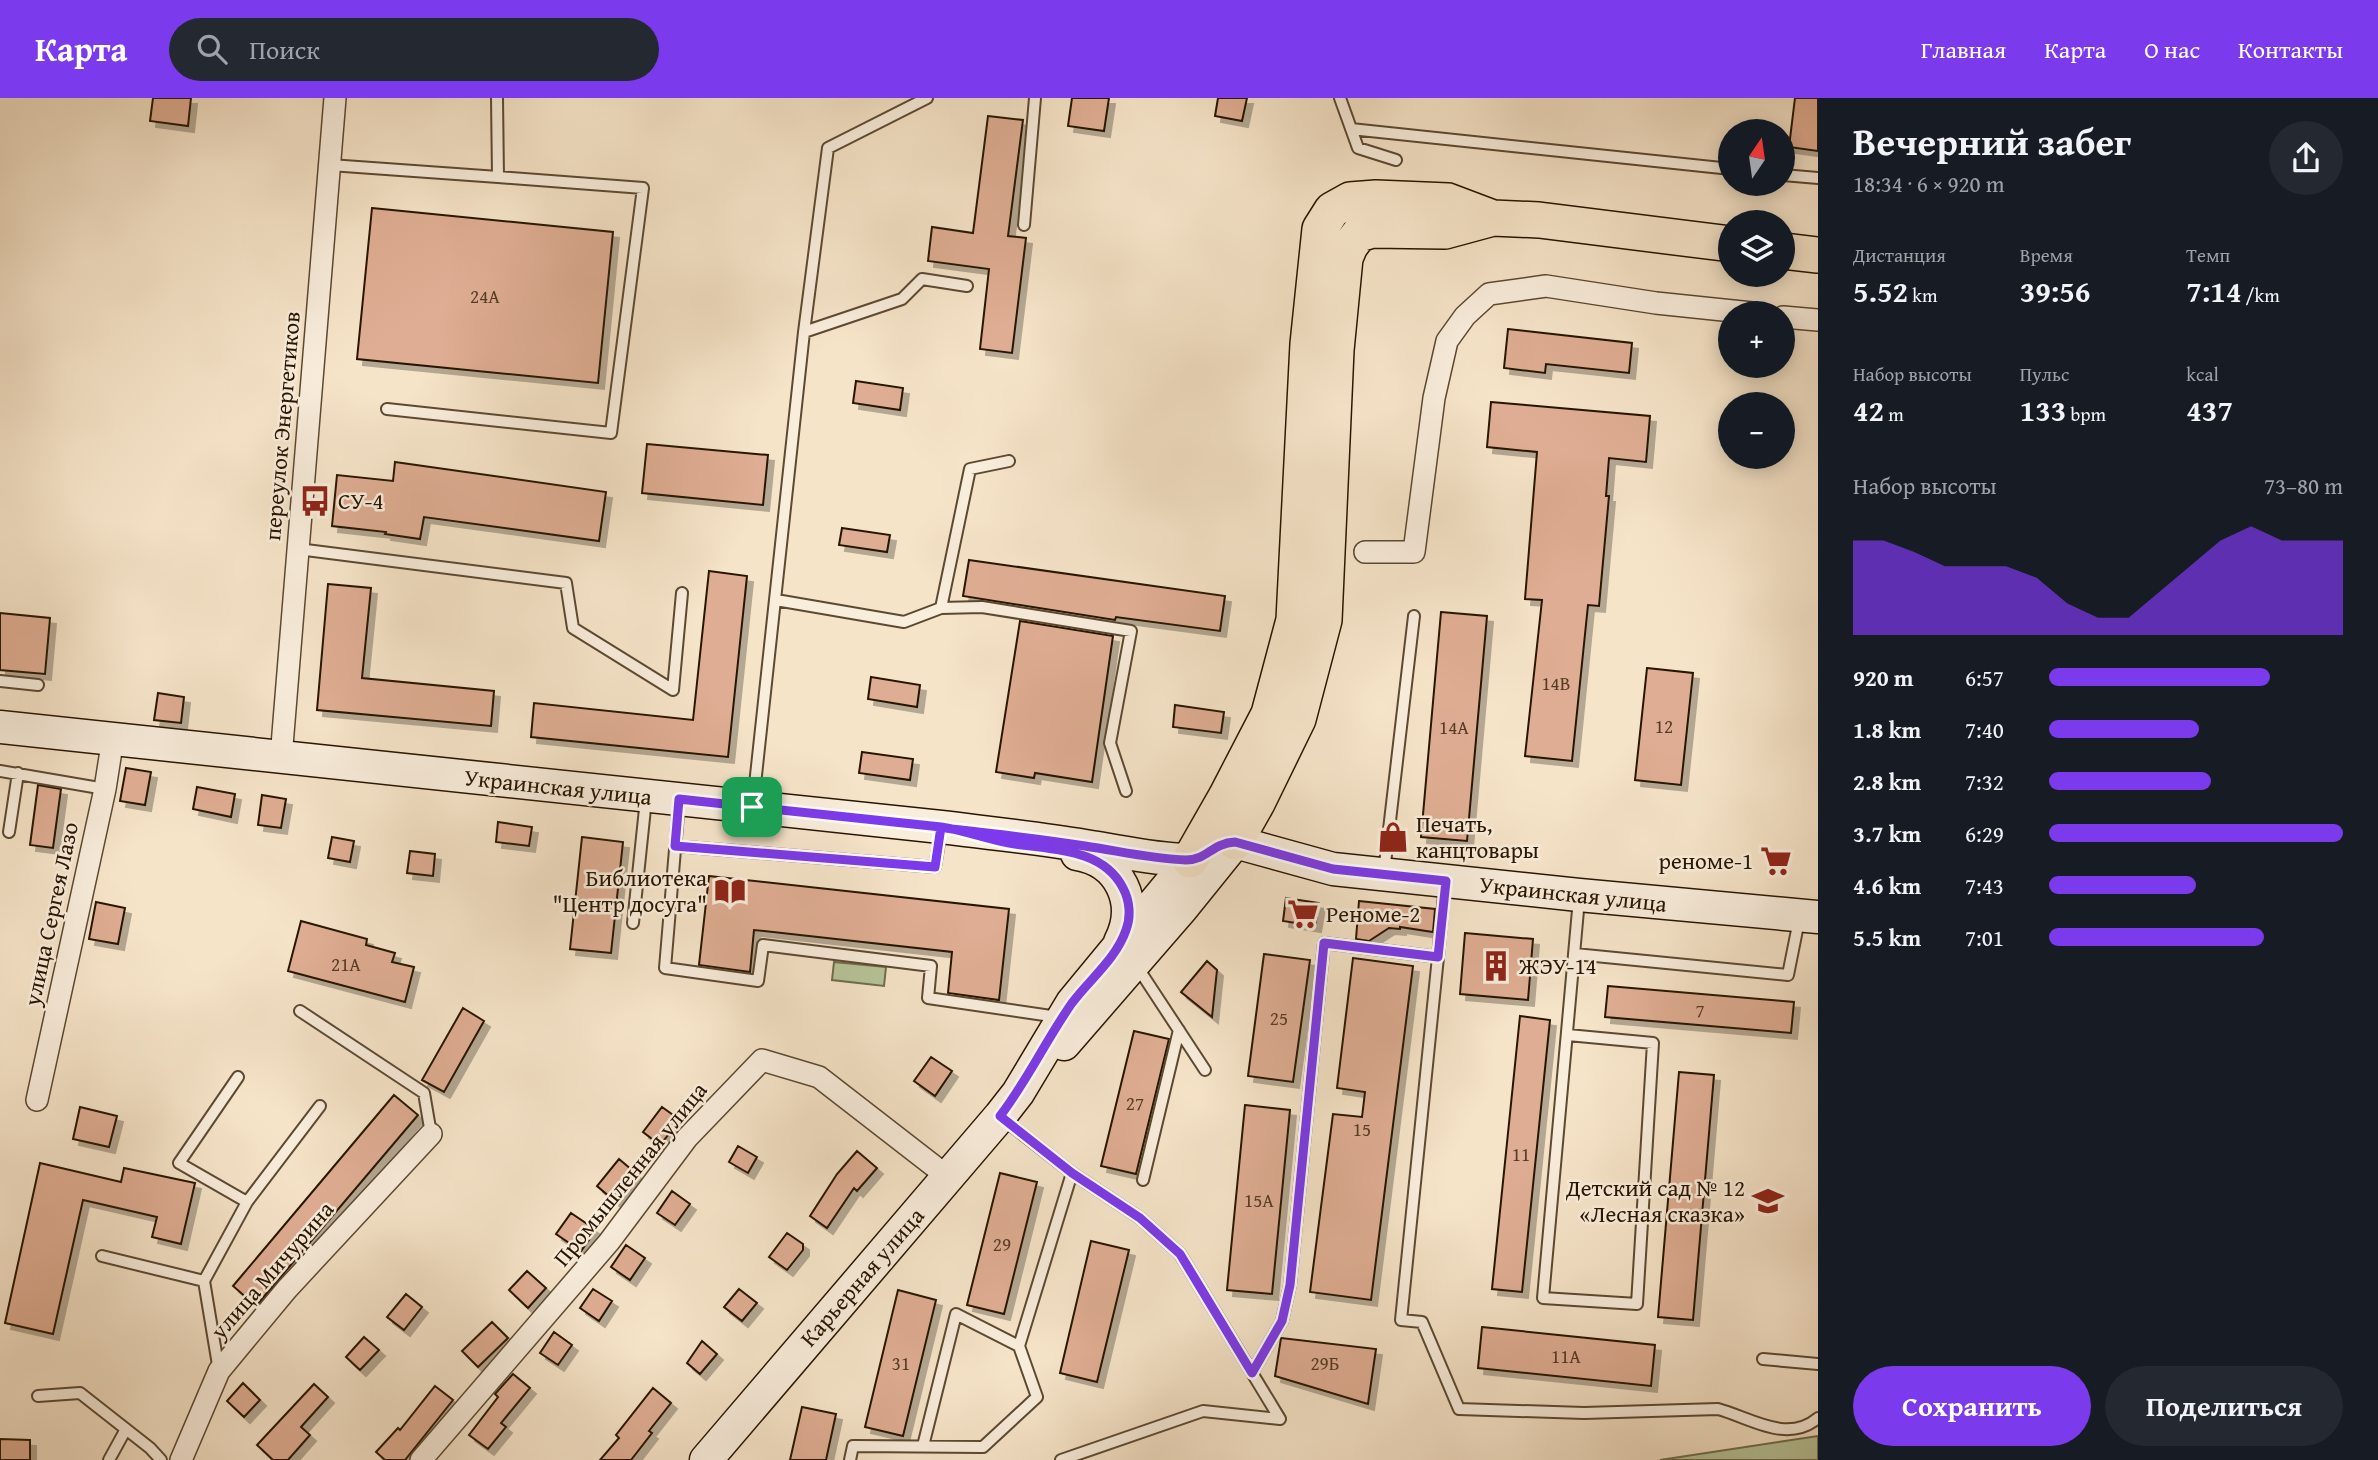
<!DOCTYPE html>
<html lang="ru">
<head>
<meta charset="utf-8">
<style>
	body { margin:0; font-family:"Gentium Book Plus",serif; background:#242831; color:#f1f3f6; height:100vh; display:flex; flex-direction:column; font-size:26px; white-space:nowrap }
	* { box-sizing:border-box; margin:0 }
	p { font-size:23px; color:#9ea1a6 }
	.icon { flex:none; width:38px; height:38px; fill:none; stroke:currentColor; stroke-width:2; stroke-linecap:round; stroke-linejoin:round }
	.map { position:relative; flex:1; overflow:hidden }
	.details { display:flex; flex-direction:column; background:#171b24; width:560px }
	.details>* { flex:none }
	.needle { width:46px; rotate:13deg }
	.tools { position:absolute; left:1718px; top:21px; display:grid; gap:14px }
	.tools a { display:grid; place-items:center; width:77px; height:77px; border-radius:50%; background:#171b24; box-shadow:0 4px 18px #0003; font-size:35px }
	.pin { position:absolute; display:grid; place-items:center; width:60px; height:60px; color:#fff; margin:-30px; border-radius:14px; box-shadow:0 4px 10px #0006 }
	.round { display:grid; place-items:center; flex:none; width:74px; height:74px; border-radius:37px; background:#242831 }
	.overview { display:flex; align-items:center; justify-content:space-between; height:119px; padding:0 35px }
	h1 { font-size:38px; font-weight:700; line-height:52px }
	.figures { display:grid; grid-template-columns:repeat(3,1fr); gap:10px; height:119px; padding:7px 35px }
	.figures div { display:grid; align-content:center }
	.figures b { font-size:30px; font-weight:700 }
	.figures small { font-size:19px; font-weight:400 }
	.figures p { font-size:19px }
	.chart { height:196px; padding:14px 35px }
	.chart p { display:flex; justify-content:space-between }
	.chart svg { width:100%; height:126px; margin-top:7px; fill:#7c3aed; opacity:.7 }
	.cta { display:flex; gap:14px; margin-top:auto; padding:14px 35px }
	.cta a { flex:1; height:80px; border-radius:42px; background:#7c3aed; color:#fff; font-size:28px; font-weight:700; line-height:80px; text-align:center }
	.cta a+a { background:#242831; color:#f1f3f6 }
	ul { padding:0 35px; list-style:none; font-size:23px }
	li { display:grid; grid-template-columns:112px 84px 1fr; align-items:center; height:52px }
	li i { height:18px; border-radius:9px; background:#7c3aed }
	header { display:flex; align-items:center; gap:42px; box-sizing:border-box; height:98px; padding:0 35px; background:#7c3aed; color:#fff }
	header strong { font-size:33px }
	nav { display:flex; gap:38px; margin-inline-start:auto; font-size:24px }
	.search { width:490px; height:63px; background:#242831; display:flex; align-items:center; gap:18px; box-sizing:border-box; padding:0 24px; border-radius:38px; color:#9ea1a6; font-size:26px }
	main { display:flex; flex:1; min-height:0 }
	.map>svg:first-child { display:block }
	.green { fill:#b7c59a; stroke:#706d4d; stroke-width:2 }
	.building { fill:#dfad93; stroke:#281500; stroke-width:2; filter:url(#shadow) }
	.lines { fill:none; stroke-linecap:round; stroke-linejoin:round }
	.lane-casing { stroke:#5c4932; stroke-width:14 }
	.street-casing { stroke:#5c4932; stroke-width:24 }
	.secondary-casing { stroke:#281500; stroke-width:35 }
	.primary-casing { stroke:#281500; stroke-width:38 }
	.lane { stroke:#f9eddc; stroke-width:10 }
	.street { stroke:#f9eddc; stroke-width:21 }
	.secondary { stroke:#f9eddc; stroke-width:32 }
	.primary { stroke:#f6e4c9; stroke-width:35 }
	.route-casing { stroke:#fff; stroke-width:14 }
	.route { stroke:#7c3aed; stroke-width:9 }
	.labels { text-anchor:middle; stroke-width:5; stroke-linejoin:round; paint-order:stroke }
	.number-label { font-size:19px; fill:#563b25 }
	.street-label { font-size:23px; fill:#281500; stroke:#f9eddc }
	.poi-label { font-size:23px; fill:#281500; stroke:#f9eddc; text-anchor:start }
</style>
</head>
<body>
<header>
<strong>Карта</strong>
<div class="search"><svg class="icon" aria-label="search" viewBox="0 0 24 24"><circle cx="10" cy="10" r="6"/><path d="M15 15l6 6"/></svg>Поиск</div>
<nav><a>Главная</a><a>Карта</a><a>О нас</a><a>Контакты</a></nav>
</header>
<main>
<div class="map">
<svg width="1818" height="1362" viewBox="0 0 1818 1362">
	<defs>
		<filter id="shadow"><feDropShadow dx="6" dy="6" stdDeviation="0" flood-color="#0004"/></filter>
	</defs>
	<rect width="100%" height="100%" fill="#f6e4c9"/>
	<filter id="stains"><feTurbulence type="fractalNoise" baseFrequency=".00286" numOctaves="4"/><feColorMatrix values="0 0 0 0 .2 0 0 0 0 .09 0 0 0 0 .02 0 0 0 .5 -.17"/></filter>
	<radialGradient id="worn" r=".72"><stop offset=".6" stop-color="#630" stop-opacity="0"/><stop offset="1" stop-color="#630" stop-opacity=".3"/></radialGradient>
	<path class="green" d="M 834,864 L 886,869 L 884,888 L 832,882 Z
		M 1818,1338 L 1818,1362 L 1660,1362 Z"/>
	<path class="building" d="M 153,0 L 191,0 L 188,28 L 150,23 Z
		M 1072,0 L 1109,0 L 1104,33 L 1068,28 Z
		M 1218,0 L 1247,0 L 1242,23 L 1215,18 Z
		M 1795,0 L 1818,0 L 1818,53 L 1789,49 Z
		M 988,18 L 1023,22 L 1008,138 L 1026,140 L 1012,255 L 980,251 L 989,171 L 928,163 L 932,129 L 973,135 Z
		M 372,110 L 613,134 L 598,285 L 357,261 Z
		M 1508,231 L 1632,245 L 1629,275 L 1546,266 L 1545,275 L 1504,270 Z
		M 856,283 L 903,290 L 900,312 L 853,305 Z
		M 1491,304 L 1650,318 L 1646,364 L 1609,360 L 1606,398 L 1609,398 L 1599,508 L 1588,507 L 1572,663 L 1525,658 L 1542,502 L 1525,501 L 1537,354 L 1487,349 Z
		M 647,346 L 768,357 L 763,407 L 642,395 Z
		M 395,364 L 606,394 L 599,443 L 424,419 L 420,441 L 385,436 L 386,434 L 332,428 L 337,377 L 393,383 Z
		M 842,430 L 890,437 L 887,454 L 839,447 Z
		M 969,462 L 1225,498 L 1220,533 L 1116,519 L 1115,522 L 963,498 Z
		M 709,473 L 747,478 L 728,659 L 531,639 L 534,605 L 693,622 Z
		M 328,486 L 371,490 L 362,580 L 494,593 L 491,628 L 317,612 Z
		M 1441,514 L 1487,518 L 1467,743 L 1421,739 Z
		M 0,515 L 50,520 L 45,576 L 0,572 Z
		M 1020,523 L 1113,538 L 1092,684 L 1035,675 L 1034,680 L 996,674 Z
		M 1647,570 L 1693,575 L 1681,687 L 1635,682 Z
		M 871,579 L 920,587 L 917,609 L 868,601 Z
		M 158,595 L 184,599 L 181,625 L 154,622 Z
		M 1175,607 L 1224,614 L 1221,635 L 1173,629 Z
		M 862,654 L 913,661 L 910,682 L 859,675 Z
		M 126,670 L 151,674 L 145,707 L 120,703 Z
		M 38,687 L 61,691 L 53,750 L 30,747 Z
		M 197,689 L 235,696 L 231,719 L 193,711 Z
		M 262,697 L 286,701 L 281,730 L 258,727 Z
		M 498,724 L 532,729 L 529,748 L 496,744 Z
		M 332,739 L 354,743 L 350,764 L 328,760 Z
		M 582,739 L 623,744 L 611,855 L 570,851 Z
		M 410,753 L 435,756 L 433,778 L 407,775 Z
		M 709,778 L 1009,811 L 999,902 L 948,895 L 952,854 L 754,832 L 750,874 L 699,867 Z
		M 1286,800 L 1319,805 L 1315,828 L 1283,823 Z
		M 1359,803 L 1435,811 L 1433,834 L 1400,829 L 1400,831 L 1389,830 L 1369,843 L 1356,841 Z
		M 96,804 L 125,810 L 118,846 L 89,841 Z
		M 301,823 L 367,841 L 366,847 L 395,855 L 392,864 L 414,869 L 405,904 L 288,873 Z
		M 1465,835 L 1533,841 L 1528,902 L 1460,896 Z
		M 1264,856 L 1310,862 L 1293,984 L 1248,978 Z
		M 1353,860 L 1413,868 L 1371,1202 L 1310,1194 L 1333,1016 L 1362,1019 L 1365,994 L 1337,990 Z
		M 1207,863 L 1217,872 L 1212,919 L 1181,894 Z
		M 1608,888 L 1794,904 L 1791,935 L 1605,919 Z
		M 463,910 L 484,923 L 444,994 L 422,982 Z
		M 1520,918 L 1550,922 L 1522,1194 L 1492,1191 Z
		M 1134,933 L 1169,941 L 1136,1076 L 1101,1068 Z
		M 931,959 L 952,973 L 935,998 L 914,983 Z
		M 1679,974 L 1714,977 L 1693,1222 L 1658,1219 Z
		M 394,997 L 418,1017 L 256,1208 L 233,1188 Z
		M 1245,1007 L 1290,1012 L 1272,1196 L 1227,1192 Z
		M 80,1009 L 117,1018 L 109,1049 L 73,1041 Z
		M 662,1009 L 680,1022 L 660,1047 L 643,1034 Z
		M 738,1048 L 757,1059 L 748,1075 L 729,1064 Z
		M 857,1053 L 877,1070 L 857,1093 L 854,1090 L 827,1130 L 810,1118 L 837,1076 Z
		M 619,1061 L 639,1078 L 617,1105 L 597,1088 Z
		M 40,1065 L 121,1084 L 124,1070 L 195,1085 L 181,1146 L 152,1139 L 157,1119 L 83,1102 L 53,1236 L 5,1225 Z
		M 1000,1075 L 1037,1084 L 1004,1216 L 967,1207 Z
		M 672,1093 L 690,1106 L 675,1127 L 657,1115 Z
		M 571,1115 L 596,1132 L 581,1153 L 556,1136 Z
		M 787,1135 L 803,1146 L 803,1152 L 787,1172 L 769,1159 Z
		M 1091,1143 L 1129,1152 L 1097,1284 L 1060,1275 Z
		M 626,1147 L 645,1160 L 630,1182 L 611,1169 Z
		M 527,1173 L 546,1190 L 528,1210 L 509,1192 Z
		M 593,1191 L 612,1203 L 599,1223 L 580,1210 Z
		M 739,1191 L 757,1205 L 742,1223 L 724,1209 Z
		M 898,1192 L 936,1202 L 903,1338 L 865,1329 Z
		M 406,1196 L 422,1209 L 404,1232 L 387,1219 Z
		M 492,1224 L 508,1240 L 478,1269 L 462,1253 Z
		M 1482,1229 L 1655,1247 L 1651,1288 L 1478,1270 Z
		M 554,1234 L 572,1247 L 558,1267 L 540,1255 Z
		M 364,1239 L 379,1252 L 360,1272 L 346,1259 Z
		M 1281,1240 L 1376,1251 L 1368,1306 L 1275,1278 Z
		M 702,1243 L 717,1256 L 700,1276 L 687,1265 Z
		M 513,1276 L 530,1290 L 501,1325 L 506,1329 L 488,1351 L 469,1337 L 498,1299 L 495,1296 Z
		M 243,1285 L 260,1302 L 244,1319 L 227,1303 Z
		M 314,1286 L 328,1299 L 301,1329 L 310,1337 L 288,1362 L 273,1362 L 257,1347 Z
		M 435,1288 L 453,1302 L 405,1362 L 385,1362 L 376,1354 L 398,1330 L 400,1332 Z
		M 653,1290 L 671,1305 L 649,1333 L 652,1335 L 631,1362 L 600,1362 L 619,1340 L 616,1337 Z
		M 802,1309 L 836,1316 L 826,1362 L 790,1362 Z
		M 0,1341 L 30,1342 L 30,1362 L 0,1362 Z"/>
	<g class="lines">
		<defs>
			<path id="lane" d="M 1340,0 L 1358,50 L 1396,62
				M 1351,31 L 1731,71
				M 330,67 L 498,79 L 497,0
				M 1783,77 L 1818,80
				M 1024,127 L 1035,0
				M 804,234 L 902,201 L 922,181 L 967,188
				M 387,311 L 611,335 L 643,90 L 498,79
				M 298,451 L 566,485 L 573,530 L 673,592 L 682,495
				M 776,502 L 904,524 L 941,510 L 982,509 L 1131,533 L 1110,645 L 1126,693
				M 941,510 L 970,371 L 1009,363
				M 0,583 L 38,587
				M 0,673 L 105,691
				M 679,704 L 665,870 L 758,883 L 763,847 L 931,868 L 928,900 L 1051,918
				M 753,705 L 804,234 L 828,50 L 927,0
				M 9,734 L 18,675
				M 675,748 L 935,769 L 941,732
				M 1384,774 L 1414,518
				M 633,825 L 646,701
				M 1575,856 L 1788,877 L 1799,822
				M 1438,859 L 1401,1222 L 1422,1224 L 1459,1311 L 1584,1315 L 1718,1311 C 1751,1320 1787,1346 1818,1320
				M 1140,873 L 1205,972
				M 300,913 L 424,995 L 431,1036
				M 1568,937 L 1653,945 L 1637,1206 L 1543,1200 L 1579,801
				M 238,979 L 179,1065 L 247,1104
				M 1002,1020 L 1072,1075 L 1140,1120 L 1180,1156 L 1280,1321
				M 1143,1082 L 1179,932
				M 102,1158 L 204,1183
				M 204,1183 L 247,1104 L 320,1008
				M 204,1183 L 219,1273
				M 1763,1261 L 1818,1266
				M 1252,1275 L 1282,1223 L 1290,1187 L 1324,845 L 1438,859 L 1445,787
				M 38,1298 L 80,1295 L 150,1350 L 161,1362
				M 923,1348 L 956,1216 L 1019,1248 L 1072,1075
				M 109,1362 L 126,1331
				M 850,1362 L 853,1348 L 983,1349 L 1037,1299 L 1019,1248
				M 1061,1362 L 1203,1313 L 1280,1321"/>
			<path id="street" d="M 1783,219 L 1818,222
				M 1365,454 L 1414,454 L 1434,300 L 1447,243 L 1465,218 L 1489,196 L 1546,188 L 1656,205 L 1752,215
				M 281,660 L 335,0
				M 37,1002 L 105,691 L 113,640
				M 181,1362 L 219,1273 L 287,1191 L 431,1036
				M 421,1362 L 609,1144 L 687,1040 L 762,962 L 819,979 L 948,1079"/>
			<path id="secondary" d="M 0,629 L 941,729 C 989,735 1037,740 1085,748 C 1119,753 1152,761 1186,762 C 1207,762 1212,745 1235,744 L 1333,771 L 1579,797 L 1818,819
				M 1077,756 C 1120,763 1140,805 1120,844
				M 1064,946 L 1182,810 L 1232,748
				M 706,1362 L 1000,1018 L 1018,995 L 1072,905 L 1190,762"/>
			<path id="primary" d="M 1783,153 L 1818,157
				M 1235,744 L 1257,705 L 1298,621 L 1324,522 L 1336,252 L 1345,160 L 1350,148 L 1359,136 L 1372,132 L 1445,133 L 1493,120
				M 1190,762 L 1226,699 L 1269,616 L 1294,522 L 1308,246 L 1320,131 L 1332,112 L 1350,102 L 1376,100 L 1448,103 L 1493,120 L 1539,122 L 1731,146"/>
		</defs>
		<use href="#lane" class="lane-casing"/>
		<use href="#street" class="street-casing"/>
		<use href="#secondary" class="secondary-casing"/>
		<use href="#primary" class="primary-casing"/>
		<use href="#lane" class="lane"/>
		<use href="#street" class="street"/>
		<use href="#secondary" class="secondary"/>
		<use href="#primary" class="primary"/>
	</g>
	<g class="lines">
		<defs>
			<path id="route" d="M 752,709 L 679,701 L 675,748 L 935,769 L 941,729 C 964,732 986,741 1009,745 C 1049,752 1102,749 1123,790 C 1130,803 1131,819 1126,832 C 1116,861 1090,881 1072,905 C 1046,942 1027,983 1000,1018 L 1072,1075 L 1140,1120 L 1180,1156 L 1252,1275 L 1282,1223 L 1290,1187 L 1324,845 L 1438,859 L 1446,783 L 1333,771 L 1235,744 C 1212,745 1207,762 1186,762 C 1152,761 1119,753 1085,748 C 1041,741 997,736 952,731 L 941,729 L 752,709"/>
		</defs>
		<use href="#route" class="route-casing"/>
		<use href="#route" class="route"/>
	</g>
	<defs>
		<symbol id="bus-bare" viewBox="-9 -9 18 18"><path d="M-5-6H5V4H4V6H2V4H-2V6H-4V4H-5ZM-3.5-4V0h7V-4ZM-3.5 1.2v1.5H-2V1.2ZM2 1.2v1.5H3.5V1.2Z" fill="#8f2418" stroke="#f9eddc" stroke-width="2.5" paint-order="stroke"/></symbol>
		<symbol id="shop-bare" viewBox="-9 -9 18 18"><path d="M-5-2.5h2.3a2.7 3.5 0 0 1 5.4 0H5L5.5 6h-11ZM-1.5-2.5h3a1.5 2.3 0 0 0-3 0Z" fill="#8f2418" stroke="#f9eddc" stroke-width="2.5" paint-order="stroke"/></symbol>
		<symbol id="supermarket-bare" viewBox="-9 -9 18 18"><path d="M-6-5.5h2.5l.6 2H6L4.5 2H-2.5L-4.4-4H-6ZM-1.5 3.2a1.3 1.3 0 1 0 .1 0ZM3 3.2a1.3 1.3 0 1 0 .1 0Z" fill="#8f2418" stroke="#f9eddc" stroke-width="2.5" paint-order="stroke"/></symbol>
		<symbol id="library-bare" viewBox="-9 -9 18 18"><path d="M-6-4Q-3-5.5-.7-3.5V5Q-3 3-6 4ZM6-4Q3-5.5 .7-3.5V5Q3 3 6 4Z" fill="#8f2418" stroke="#f9eddc" stroke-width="2.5" paint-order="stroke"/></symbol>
		<symbol id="building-bare" viewBox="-9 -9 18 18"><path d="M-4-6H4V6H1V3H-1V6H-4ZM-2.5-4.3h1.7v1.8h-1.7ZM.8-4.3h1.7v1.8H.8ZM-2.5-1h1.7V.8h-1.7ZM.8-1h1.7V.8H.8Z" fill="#8f2418" stroke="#f9eddc" stroke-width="2.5" paint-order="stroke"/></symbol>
		<symbol id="school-bare" viewBox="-9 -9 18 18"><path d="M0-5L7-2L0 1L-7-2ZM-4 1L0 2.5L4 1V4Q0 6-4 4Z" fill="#8f2418" stroke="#f9eddc" stroke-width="2.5" paint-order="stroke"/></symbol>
	</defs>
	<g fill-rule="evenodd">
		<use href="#bus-bare" x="293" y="381" width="44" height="44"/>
		<use href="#shop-bare" x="1371" y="717" width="44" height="44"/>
		<use href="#supermarket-bare" x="1754" y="741" width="44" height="44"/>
		<use href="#library-bare" x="708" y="771" width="44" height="44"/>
		<use href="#supermarket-bare" x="1281" y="794" width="44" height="44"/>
		<use href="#building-bare" x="1474" y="846" width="44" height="44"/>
		<use href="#school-bare" x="1746" y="1081" width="44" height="44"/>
	</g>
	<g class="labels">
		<g class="number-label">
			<text x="485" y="205">24А</text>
			<text x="1556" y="592">14В</text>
			<text x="1664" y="635">12</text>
			<text x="1454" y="636">14А</text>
			<text x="346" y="873">21А</text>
			<text x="1700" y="919">7</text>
			<text x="1279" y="927">25</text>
			<text x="1135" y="1012">27</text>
			<text x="1362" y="1038">15</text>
			<text x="1521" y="1063">11</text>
			<text x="1259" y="1109">15А</text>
			<text x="1002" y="1153">29</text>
			<text x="1566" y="1265">11А</text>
			<text x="901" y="1272">31</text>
			<text x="1325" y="1272">29Б</text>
		</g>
		<g class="street-label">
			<text transform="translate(282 328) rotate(-85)" y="8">переулок Энергетиков</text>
			<text transform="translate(558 689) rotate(6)" y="8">Украинская улица</text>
			<text transform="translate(1573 796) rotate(6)" y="8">Украинская улица</text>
			<text transform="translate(51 816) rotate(-78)" y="8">улица Сергея Лазо</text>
			<text transform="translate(630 1076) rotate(-51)" y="8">Промышленная улица</text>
			<text transform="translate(272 1172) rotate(-49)" y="8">улица Мичурина</text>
			<text transform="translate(862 1179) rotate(-49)" y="8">Карьерная улица</text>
		</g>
		<g class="poi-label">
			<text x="338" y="411">СУ-4</text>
			<text x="1416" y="734">Печать,<tspan x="1416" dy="26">канцтовары</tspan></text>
			<text x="1753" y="771" text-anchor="end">реноме-1</text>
			<text x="707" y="788" text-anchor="end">Библиотека<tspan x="707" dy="26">"Центр досуга"</tspan></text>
			<text x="1326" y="824">Реноме-2</text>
			<text x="1519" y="876">ЖЭУ-14</text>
			<text x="1745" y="1098" text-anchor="end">Детский сад № 12<tspan x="1745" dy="26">«Лесная сказка»</tspan></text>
		</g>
	</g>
	<rect width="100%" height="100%" filter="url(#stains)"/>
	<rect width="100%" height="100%" fill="url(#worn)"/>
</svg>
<div class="tools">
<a><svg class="needle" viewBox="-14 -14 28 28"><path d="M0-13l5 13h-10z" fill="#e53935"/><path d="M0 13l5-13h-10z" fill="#9ea1a6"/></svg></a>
<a><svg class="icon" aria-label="layers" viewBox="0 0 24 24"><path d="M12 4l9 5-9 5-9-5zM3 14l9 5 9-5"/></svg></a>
<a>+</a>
<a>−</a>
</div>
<div class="pin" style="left:752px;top:709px;background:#1e9e55"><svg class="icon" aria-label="arrive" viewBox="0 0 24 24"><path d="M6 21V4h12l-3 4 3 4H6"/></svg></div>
</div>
<section class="details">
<div class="overview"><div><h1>Вечерний забег</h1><p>18:34 · 6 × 920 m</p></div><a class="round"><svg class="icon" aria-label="share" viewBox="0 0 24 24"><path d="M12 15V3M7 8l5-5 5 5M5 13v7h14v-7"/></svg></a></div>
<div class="figures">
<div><p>Дистанция</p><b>5.52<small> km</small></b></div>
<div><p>Время</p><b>39:56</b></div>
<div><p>Темп</p><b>7:14<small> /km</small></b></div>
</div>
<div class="figures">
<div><p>Набор высоты</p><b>42<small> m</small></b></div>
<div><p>Пульс</p><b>133<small> bpm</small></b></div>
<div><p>kcal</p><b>437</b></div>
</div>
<div class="chart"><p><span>Набор высоты</span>73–80 m</p>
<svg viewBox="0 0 160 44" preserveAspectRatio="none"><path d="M0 44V11L10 11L20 15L30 20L40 20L50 20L60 24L70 33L80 38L90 38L100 29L110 20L120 11L130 6L140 11L150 11L160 11V44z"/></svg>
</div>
<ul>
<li><b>920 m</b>6:57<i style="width:75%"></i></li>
<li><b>1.8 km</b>7:40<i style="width:51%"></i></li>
<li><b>2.8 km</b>7:32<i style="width:55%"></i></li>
<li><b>3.7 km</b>6:29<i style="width:100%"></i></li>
<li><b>4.6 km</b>7:43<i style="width:50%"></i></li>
<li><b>5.5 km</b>7:01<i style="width:73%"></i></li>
</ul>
<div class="cta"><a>Сохранить</a><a>Поделиться</a></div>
</section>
</main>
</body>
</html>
